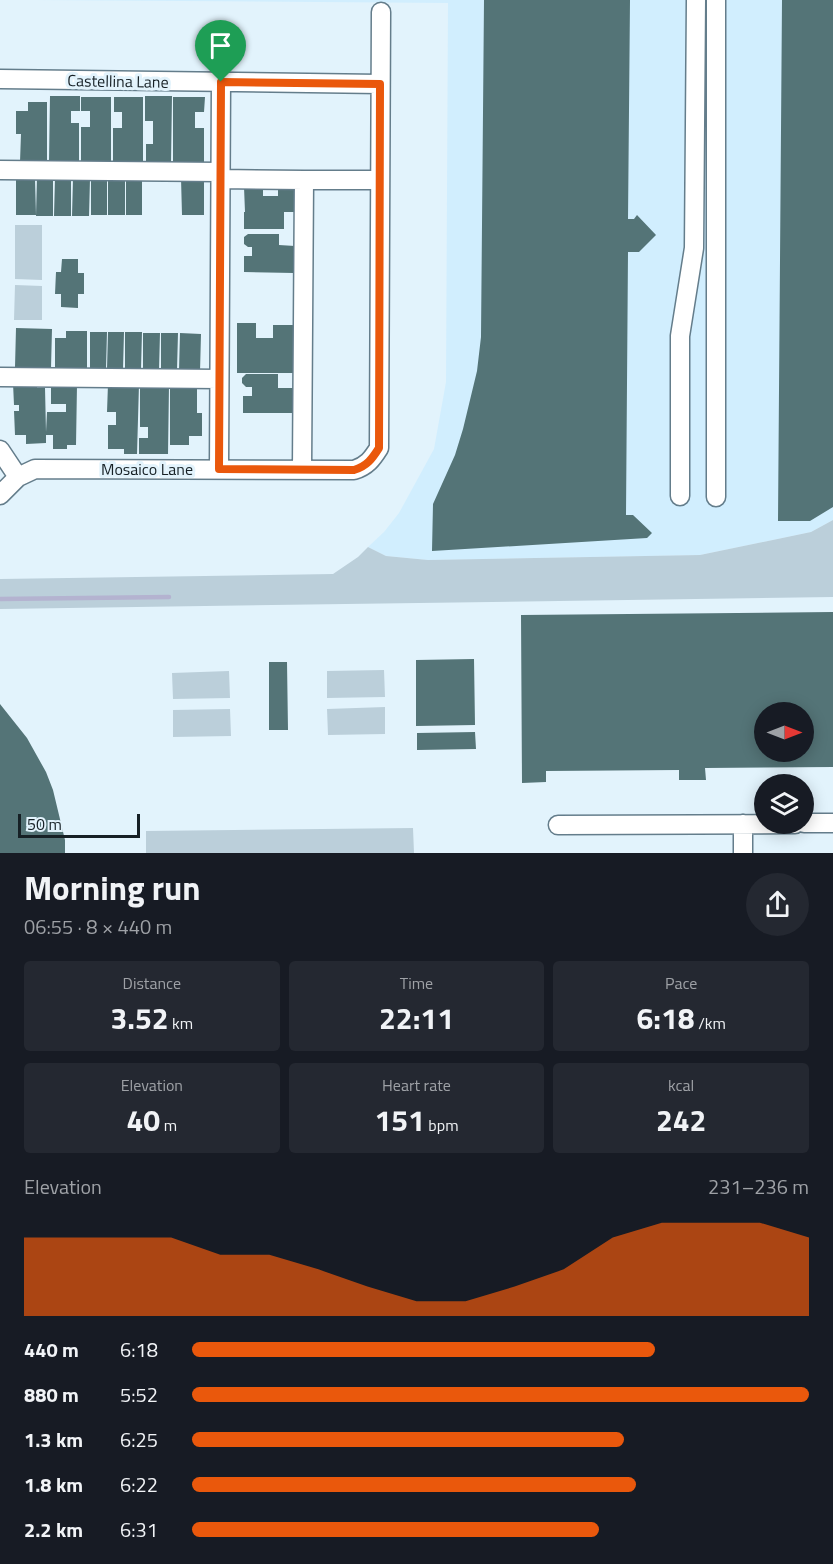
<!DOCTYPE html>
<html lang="en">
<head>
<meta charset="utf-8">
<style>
	body { margin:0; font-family:"Titillium Web",sans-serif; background:#242831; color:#f1f3f6; height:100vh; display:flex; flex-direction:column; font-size:22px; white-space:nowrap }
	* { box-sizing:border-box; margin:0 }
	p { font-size:20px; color:#9ea1a6 }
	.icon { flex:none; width:33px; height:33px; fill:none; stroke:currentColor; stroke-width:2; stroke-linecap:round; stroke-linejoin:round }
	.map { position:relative; height:853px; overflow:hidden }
	.drawer { display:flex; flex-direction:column; background:#171b24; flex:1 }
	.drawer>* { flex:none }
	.needle { width:39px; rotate:90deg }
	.controls { position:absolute; left:754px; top:702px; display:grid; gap:12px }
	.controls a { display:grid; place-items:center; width:60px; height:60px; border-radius:50%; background:#171b24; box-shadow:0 3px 15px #0003; font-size:30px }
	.scale { position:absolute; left:18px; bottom:15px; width:122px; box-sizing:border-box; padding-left:6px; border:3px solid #162025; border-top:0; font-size:16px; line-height:21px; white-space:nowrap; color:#162025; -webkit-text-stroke:4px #e2f3fc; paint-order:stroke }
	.pin { position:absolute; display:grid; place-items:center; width:51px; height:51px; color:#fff; margin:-62px -26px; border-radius:50% 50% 50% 0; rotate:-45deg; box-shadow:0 0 6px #0007 }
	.pin .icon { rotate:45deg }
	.round { display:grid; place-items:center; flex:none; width:63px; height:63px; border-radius:32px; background:#242831 }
	.headline { display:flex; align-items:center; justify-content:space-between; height:102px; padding:0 24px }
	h1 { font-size:33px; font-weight:700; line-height:45px }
	.metrics { display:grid; grid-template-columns:repeat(3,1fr); gap:9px; height:102px; padding:6px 24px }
	.metrics div { display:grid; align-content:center; border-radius:6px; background:#242831; text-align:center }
	.metrics b { font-size:30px; font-weight:700 }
	.metrics small { font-size:16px; font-weight:400 }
	.metrics p { font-size:16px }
	.chart { height:168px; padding:12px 24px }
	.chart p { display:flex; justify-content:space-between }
	.chart svg { width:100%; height:108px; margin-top:6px; fill:#ea580c; opacity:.7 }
	ul { padding:0 24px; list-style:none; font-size:20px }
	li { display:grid; grid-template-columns:96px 72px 1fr; align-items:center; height:45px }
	li i { height:15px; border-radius:8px; background:#ea580c }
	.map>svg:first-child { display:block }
	.built { fill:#d1eefe }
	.green { fill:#bbcfda }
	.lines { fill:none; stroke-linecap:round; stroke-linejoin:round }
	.stream { stroke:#b4b3d0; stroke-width:4.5 }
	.building { fill:#547477; fill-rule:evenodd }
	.minor-casing { stroke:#647d8b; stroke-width:21 }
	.minor { stroke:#fff; stroke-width:18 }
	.route-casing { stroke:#fff; stroke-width:12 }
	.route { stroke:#ea580c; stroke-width:8 }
	.labels { text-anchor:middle; stroke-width:6; stroke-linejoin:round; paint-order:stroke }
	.street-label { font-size:16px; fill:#162025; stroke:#e2f3fc }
</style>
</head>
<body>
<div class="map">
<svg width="833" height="853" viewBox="0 0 833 853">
	<rect width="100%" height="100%" fill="#e2f3fc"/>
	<path class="built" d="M 35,0 L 833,0 L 833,520 L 811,532 L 700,555 L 428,560 L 386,556 L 368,547 L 384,532 L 399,513 L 434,449 L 446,382 L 448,3 Z"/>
	<path class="green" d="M 15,225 L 42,225 L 42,280 L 15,279 Z
		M 15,285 L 42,286 L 42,320 L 14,320 Z
		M 833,520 L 833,597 L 0,609 L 0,579 L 333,574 L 358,557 L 368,547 L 386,556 L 428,560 L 700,555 L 811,532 Z
		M 384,670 L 385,697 L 327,698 L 327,671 Z
		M 229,671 L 230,698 L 173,699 L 172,673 Z
		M 385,707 L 385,734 L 328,735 L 327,709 Z
		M 230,709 L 231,736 L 173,737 L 173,710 Z
		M 413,828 L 414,853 L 146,853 L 146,831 Z"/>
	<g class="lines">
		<path class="stream" d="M 0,599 L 169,597"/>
	</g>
	<path class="building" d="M 484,0 L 630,0 L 628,219 L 634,219 L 637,215 L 656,235 L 639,252 L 628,252 L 626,515 L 633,515 L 652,533 L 647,538 L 432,551 L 433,504 L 455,455 L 463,429 L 477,371 L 481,337 Z
		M 782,0 L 833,0 L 833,507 L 810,521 L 778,521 Z
		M 50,96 L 80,96 L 80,111 L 71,111 L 71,123 L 79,123 L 79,162 L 49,162 Z
		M 145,96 L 172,96 L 171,163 L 146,162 L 146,144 L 153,144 L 153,121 L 145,121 Z
		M 81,97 L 111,97 L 111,162 L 81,161 L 81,127 L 90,127 L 90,111 L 81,111 Z
		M 114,97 L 143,97 L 143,162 L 113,162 L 113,128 L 122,128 L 122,112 L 114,112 Z
		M 173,97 L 205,97 L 204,112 L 195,112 L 195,128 L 204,128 L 204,163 L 173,163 Z
		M 28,102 L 47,102 L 47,162 L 20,162 L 21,134 L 16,134 L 16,111 L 28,111 Z
		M 37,177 L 53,177 L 53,216 L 36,216 Z
		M 108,177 L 125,177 L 125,215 L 108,215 Z
		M 204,177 L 204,215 L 182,215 L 181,178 Z
		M 55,178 L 71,179 L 71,216 L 54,216 Z
		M 91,178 L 107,178 L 107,215 L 91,215 Z
		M 126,178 L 142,178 L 142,215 L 126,215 Z
		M 16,179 L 35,179 L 36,215 L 16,215 Z
		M 73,179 L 90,179 L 89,216 L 72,216 Z
		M 244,187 L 263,188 L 263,196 L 278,196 L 278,189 L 296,189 L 295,212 L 284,212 L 284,229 L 244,229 L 244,212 L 245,212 Z
		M 248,234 L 279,234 L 279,245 L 295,246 L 294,273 L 244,272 L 244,256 L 252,256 L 252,247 L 248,247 L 244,244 L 244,237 Z
		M 62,259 L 78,259 L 78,273 L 84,273 L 84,294 L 78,294 L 78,308 L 61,307 L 61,294 L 55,294 L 56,272 L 61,272 Z
		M 237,323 L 256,323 L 256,338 L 273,338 L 273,325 L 295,325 L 294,373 L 237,373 Z
		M 16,328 L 52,329 L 51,368 L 15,367 Z
		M 66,331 L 87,331 L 87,369 L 55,369 L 55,338 L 66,338 Z
		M 90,332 L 107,332 L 106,369 L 90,369 Z
		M 108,332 L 124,332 L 123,369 L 107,369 Z
		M 125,332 L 142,332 L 141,369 L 125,369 Z
		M 143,333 L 160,333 L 159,370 L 143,369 Z
		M 161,333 L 178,333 L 177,370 L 161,370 Z
		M 180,333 L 201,334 L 200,372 L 179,371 Z
		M 246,374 L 278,374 L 278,388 L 294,388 L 296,407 L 293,407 L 293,413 L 243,413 L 243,396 L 252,396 L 252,387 L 246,387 L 242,383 L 242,378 Z
		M 13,383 L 37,383 L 37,388 L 45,388 L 46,432 L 47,412 L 66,412 L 66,404 L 51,404 L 51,384 L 77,385 L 76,445 L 67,445 L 67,449 L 53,449 L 53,435 L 46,435 L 46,443 L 26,444 L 26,435 L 15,435 L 14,411 L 19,411 L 19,405 L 14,405 Z
		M 108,384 L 139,384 L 137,454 L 124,454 L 124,449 L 108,449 L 108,425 L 116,425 L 116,412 L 107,412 Z
		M 140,385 L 169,385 L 168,454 L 139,454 L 139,438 L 148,438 L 148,427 L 140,427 Z
		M 170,385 L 197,385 L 197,413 L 202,413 L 202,436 L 189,436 L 189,445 L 170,445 Z
		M 833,612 L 833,767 L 705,768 L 706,780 L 679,780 L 679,770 L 546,771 L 546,782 L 522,783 L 521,615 ZM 765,712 L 804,712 L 804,752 L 765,752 Z
		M 474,659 L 475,725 L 416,726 L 416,660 Z
		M 269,662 L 287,662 L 288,730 L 269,730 Z
		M 0,704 L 27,738 L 46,772 L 53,790 L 65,840 L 65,853 L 0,853 Z
		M 475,732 L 476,749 L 417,750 L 417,733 Z"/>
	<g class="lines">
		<defs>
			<path id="minor" d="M 0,79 L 380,84
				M 0,170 L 220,172
				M 220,179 L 304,180 L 302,470
				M 304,180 L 380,180
				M 0,377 L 219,379
				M 0,450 L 18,477
				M 219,469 L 221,82
				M 0,495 L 18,477 L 35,469 L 354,470 C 367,466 372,459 379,448 L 381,12
				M 680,496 L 680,336 L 694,248 L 696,0
				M 716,497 L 716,0
				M 804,823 L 833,823
				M 743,824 L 743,853
				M 558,825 L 795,824"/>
		</defs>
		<use href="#minor" class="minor-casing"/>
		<use href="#minor" class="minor"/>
	</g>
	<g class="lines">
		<defs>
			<path id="route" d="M 221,82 L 380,84 L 379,448 C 372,459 367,466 354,470 L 219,469 Z"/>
		</defs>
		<use href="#route" class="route-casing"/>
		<use href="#route" class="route"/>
	</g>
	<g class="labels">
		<g class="street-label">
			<text transform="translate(118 81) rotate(1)" y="6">Castellina Lane</text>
			<text x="147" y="475">Mosaico Lane</text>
		</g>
	</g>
</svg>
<div class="controls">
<a><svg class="needle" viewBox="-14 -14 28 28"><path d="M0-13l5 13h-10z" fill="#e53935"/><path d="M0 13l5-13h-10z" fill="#9ea1a6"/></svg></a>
<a><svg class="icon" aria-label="layers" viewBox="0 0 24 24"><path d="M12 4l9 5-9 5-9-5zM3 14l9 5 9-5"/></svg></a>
</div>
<div class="scale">50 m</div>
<div class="pin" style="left:221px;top:82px;background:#1e9e55"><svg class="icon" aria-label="arrive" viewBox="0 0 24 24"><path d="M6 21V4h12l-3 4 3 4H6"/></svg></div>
</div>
<section class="drawer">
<div class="headline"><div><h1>Morning run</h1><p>06:55 · 8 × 440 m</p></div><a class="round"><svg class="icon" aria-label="share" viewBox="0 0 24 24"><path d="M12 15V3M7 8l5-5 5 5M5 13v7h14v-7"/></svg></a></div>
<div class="metrics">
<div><p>Distance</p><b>3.52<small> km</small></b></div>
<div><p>Time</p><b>22:11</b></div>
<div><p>Pace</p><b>6:18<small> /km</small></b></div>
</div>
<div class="metrics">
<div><p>Elevation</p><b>40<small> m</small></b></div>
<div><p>Heart rate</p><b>151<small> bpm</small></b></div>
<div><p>kcal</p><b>242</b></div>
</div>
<div class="chart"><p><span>Elevation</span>231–236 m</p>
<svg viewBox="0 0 160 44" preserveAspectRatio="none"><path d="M0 44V12L10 12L20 12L30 12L40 19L50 19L60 25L70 32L80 38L90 38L100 32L110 25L120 12L130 6L140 6L150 6L160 12V44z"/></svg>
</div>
<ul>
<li><b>440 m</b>6:18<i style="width:75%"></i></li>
<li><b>880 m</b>5:52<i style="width:100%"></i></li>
<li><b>1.3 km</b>6:25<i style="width:70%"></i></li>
<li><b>1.8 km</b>6:22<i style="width:72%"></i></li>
<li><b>2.2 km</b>6:31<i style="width:66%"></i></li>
</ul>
</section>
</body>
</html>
